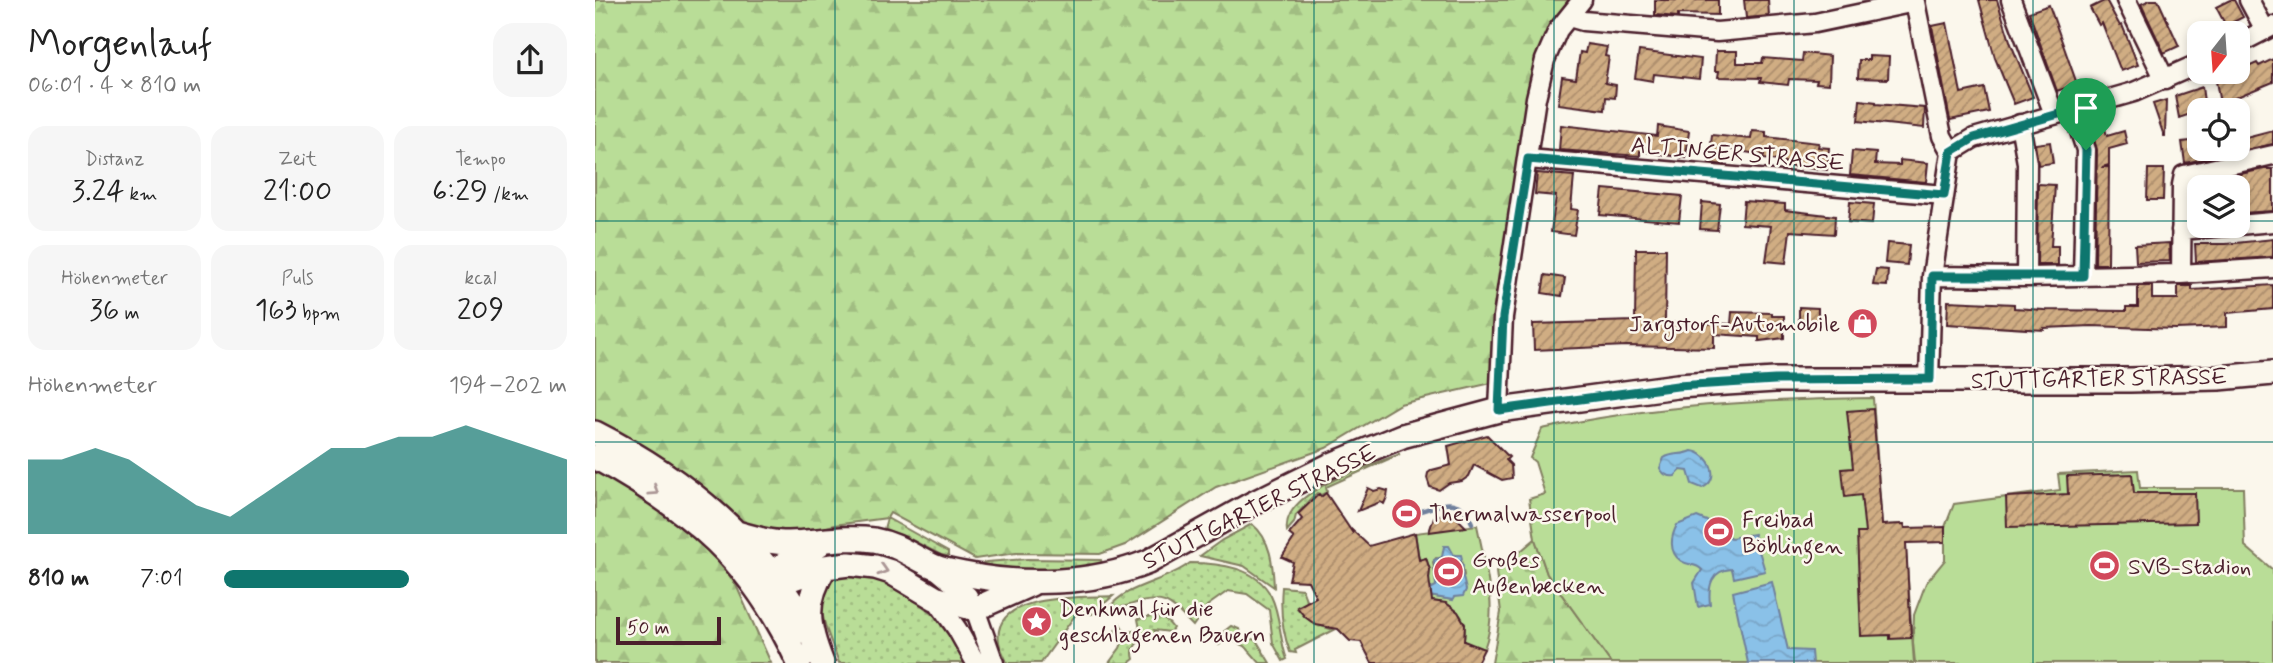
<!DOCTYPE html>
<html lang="de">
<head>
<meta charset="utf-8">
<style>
	body { margin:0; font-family:Mynerve,sans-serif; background:#f6f6f6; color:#222; height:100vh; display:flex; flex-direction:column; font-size:26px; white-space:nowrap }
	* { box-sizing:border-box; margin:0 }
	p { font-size:23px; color:#767676 }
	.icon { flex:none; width:38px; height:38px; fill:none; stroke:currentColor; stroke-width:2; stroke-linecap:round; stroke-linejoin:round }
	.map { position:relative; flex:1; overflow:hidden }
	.details { display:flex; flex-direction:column; background:#fff; width:595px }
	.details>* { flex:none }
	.needle { width:46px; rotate:197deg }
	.tools { position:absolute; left:1592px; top:21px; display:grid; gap:14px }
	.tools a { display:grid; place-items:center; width:63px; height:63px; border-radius:14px; background:#fff; box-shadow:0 4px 10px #0003; font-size:35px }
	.scale { position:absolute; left:21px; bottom:18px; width:105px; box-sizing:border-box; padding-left:7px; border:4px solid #4a1f2b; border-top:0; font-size:19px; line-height:24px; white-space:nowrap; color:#4a1f2b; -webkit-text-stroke:5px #fbf7ec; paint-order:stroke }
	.pin { position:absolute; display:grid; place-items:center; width:60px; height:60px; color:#fff; margin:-72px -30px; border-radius:50% 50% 50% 0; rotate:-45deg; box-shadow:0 0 7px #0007 }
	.pin .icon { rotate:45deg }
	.round { display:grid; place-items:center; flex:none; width:74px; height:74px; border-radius:21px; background:#f6f6f6 }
	.overview { display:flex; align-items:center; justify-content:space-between; height:119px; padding:0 28px }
	h1 { font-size:38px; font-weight:600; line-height:52px }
	.figures { display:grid; grid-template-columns:repeat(3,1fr); gap:10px; height:119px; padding:7px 28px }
	.figures div { display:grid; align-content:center; border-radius:18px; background:#f6f6f6; text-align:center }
	.figures b { font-size:30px; font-weight:600 }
	.figures small { font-size:19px; font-weight:400 }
	.figures p { font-size:19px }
	.chart { height:196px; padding:14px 28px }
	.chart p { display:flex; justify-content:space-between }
	.chart svg { width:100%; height:126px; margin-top:7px; fill:#0f766e; opacity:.7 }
	ul { padding:0 28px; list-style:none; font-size:23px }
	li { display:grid; grid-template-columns:112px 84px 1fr; align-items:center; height:52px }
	li i { height:18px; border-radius:9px; background:#0f766e }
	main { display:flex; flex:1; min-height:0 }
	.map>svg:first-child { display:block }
	.grass { fill:url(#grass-dots); stroke:#827e61; stroke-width:2 }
	.forest { fill:url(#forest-firs); stroke:#827e61; stroke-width:2 }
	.park { fill:#b9dd97; stroke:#827e61; stroke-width:2 }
	.water { fill:url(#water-waves); stroke:#70809c; stroke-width:2 }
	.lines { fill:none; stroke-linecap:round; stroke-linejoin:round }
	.stream { stroke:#70809c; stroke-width:4.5 }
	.building { fill:url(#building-hatch); stroke:#4a1f2b; stroke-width:2 }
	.minor-casing { stroke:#4a1f2b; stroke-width:23 }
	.major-casing { stroke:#4a1f2b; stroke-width:28 }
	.minor { stroke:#fbf7ec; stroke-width:18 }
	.major { stroke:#fbf7ec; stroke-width:23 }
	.oneway { stroke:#ab9695 }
	.route-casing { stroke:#fff; stroke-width:14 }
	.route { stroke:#0f766e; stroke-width:9 }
	.grid { fill:none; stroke:#0f766e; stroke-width:2; stroke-opacity:0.55 }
	.labels { text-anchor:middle; stroke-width:5; stroke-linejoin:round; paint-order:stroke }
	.street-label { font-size:23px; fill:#4a1f2b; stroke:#fbf7ec }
	.poi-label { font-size:23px; fill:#4a1f2b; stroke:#fbf7ec; text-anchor:start }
</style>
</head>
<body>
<main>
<section class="details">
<div class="overview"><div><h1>Morgenlauf</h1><p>06:01 · 4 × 810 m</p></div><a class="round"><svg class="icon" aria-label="share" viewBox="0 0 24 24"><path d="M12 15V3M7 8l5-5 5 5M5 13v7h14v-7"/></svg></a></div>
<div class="figures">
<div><p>Distanz</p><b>3.24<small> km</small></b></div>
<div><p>Zeit</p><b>21:00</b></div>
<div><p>Tempo</p><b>6:29<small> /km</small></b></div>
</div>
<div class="figures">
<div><p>Höhenmeter</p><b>36<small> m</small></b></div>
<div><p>Puls</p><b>163<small> bpm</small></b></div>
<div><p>kcal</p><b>209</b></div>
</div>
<div class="chart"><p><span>Höhenmeter</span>194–202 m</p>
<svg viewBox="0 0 160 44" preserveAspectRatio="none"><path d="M0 44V18L10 18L20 14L30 18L40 26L50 34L60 38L70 30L80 22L90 14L100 14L110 10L120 10L130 6L140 10L150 14L160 18V44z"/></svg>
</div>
<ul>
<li><b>810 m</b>7:01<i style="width:54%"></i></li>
</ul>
</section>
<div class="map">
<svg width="1678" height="663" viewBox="0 0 1678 663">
	<defs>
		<pattern id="grass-dots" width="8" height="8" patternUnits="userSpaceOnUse" patternTransform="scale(1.75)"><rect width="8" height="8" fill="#b9dd97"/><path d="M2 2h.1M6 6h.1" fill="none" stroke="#a1bd82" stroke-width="1.8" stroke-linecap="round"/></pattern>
		<pattern id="forest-firs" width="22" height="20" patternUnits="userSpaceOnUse" patternTransform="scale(1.75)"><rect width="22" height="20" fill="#b9dd97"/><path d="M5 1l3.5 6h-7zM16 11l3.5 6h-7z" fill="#a1bd82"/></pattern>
		<pattern id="water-waves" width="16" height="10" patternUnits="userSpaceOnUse" patternTransform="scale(1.75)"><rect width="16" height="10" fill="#8ac1e8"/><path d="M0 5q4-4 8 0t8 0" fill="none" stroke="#79a5c7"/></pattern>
		<pattern id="building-hatch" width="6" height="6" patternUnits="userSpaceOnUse" patternTransform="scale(1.75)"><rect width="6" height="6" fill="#d0ad83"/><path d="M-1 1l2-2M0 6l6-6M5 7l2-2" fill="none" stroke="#ab8c6b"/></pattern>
	</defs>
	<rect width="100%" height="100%" fill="#fbf7ec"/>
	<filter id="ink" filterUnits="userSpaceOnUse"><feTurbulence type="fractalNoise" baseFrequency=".0143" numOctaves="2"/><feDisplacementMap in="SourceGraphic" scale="14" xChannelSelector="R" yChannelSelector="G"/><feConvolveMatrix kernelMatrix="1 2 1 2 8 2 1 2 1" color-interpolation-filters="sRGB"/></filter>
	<g filter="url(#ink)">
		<path class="grass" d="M 805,454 L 731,487 L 732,492 L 726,495 L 722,493 L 701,515 L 699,523 L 692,531 C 686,490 776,466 805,454 Z
			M 292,518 L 353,552 L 353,556 L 346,555 L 313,538 L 289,529 Z
			M 657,524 C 676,539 678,565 679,587 L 649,566 L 605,556 L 627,540 Z
			M 432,559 L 506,560 L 507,564 L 444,571 L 382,568 L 385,564 L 391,562 Z
			M 595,563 C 624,563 662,567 676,596 C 686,616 684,639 692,659 L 688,661 L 678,643 L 674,610 L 652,594 L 633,591 L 612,606 L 598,626 C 577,605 572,595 541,603 C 531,606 523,609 514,608 C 532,584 571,582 595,563 Z
			M 252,573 L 287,578 L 319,599 L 346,621 L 373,663 L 244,663 C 234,633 206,585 252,573 Z
			M 687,587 L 707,589 L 712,602 L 702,608 C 713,621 723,626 739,630 L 700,650 L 701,653 L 695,652 C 687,631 685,609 687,587 Z
			M 518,596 L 497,614 L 481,614 L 446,663 L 412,663 C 410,656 405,649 404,642 C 396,592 487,598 518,596 Z
			M 558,616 C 567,617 573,621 578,628 L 575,632 L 559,630 L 565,638 L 547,638 C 540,645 536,649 539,659 L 534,663 L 514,663 L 525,648 L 529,638 L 519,632 L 525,624 L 531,633 L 545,629 L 543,619 Z
			M 636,626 L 644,629 L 646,637 L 661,640 L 675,663 L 665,663 L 651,647 L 633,638 L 624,645 L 621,642 L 622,637 Z"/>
		<path class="forest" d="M 0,0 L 978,0 L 953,31 L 937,74 L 898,318 L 901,382 L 805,404 L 731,448 L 621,487 L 530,545 L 505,554 L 421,553 L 380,559 L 295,513 L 292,518 L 239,525 L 192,538 L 114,546 L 141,585 L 176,663 L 0,663 Z
			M 940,539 L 952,574 L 1016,663 L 897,663 L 906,612 L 901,572 Z"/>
		<path class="park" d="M 1278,398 L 1287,525 L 1309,524 L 1319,663 L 1016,663 L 952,574 L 940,539 L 934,499 L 950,494 L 940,462 L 935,458 L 947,429 C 1056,405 1167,400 1278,398 Z
			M 1543,470 L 1545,488 L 1648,488 L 1650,546 L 1678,570 L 1678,663 L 1320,663 L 1318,642 L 1319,615 L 1331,583 L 1350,560 L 1350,527 L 1359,504 L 1465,490 L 1463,474 Z
			M 882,525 C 890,565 904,611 889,649 L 868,643 C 876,618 857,598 832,602 L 834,596 L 857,600 L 869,575 L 866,560 L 841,558 L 838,562 L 842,586 L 833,590 L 835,570 L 831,558 L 824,560 L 820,533 Z"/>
		<path class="water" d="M 1097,451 C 1115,453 1127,480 1107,488 L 1097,484 L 1093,471 L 1086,470 L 1080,476 C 1073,477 1068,475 1065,468 L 1069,458 C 1078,452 1087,456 1097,451 Z
			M 1102,517 L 1114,522 L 1136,538 L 1159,534 L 1170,571 L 1139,578 L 1137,569 C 1116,570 1113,586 1115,604 L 1103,607 L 1099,583 L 1107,570 C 1101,563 1094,566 1086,561 C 1073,552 1076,536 1082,525 Z
			M 849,546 L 854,546 L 859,555 L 866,555 L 867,559 L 865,563 L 868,565 L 867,573 L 871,590 L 868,596 L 859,597 L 858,600 L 834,596 L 833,590 L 841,586 L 839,560 L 847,557 Z
			M 1177,582 L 1193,650 L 1216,651 L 1217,663 L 1153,663 L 1138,592 Z"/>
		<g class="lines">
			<path class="stream" d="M 822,512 C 845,506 864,492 877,523"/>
		</g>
		<path class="building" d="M 1060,0 L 1123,0 L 1123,15 L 1083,14 L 1083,17 L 1060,15 Z
			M 1149,0 L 1173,0 L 1174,16 L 1151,18 Z
			M 1384,0 L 1402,0 L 1416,44 L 1438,97 L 1419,104 L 1400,58 Z
			M 1511,0 L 1525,26 L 1527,25 L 1543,65 L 1526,71 L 1507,23 L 1504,25 L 1495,8 Z
			M 1555,0 L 1563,0 L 1584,46 L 1569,53 L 1546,4 Z
			M 1635,0 L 1639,0 L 1648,17 L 1631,26 L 1621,7 Z
			M 1454,5 L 1482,84 L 1462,91 L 1434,12 Z
			M 1352,23 L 1366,93 L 1389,88 L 1394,112 L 1355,120 L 1337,26 Z
			M 992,44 L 1012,47 L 1010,56 L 1014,57 L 1010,83 L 1021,85 L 1020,98 L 1011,97 L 1010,110 L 963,104 L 967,77 L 981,79 L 985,52 L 990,53 Z
			M 1044,51 L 1106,59 L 1104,79 L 1059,74 L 1058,81 L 1040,78 Z
			M 1121,51 L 1142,51 L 1142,63 L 1167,63 L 1168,58 L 1207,61 L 1208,53 L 1235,56 L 1234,84 L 1221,83 L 1222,80 L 1194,79 L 1193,85 L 1165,82 L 1166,78 L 1123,77 L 1124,71 L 1120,71 Z
			M 1274,56 L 1294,57 L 1293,79 L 1263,78 L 1264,60 L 1274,60 Z
			M 1678,59 L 1678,82 L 1625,104 L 1621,81 L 1662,63 L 1664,66 Z
			M 1607,87 L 1610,109 L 1584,118 L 1580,96 Z
			M 1265,100 L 1281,102 L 1281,104 L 1330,108 L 1329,128 L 1263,121 Z
			M 1571,100 L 1570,136 L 1569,136 L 1558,104 Z
			M 1508,121 L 1512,136 L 1529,131 L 1532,144 L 1514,149 L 1514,165 L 1507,167 L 1514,167 L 1513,264 L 1500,264 L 1502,150 L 1495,126 Z
			M 966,125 L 1062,136 L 1063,126 L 1094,131 L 1091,158 L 1045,151 L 1045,156 L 964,150 Z
			M 1157,131 L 1171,132 L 1171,137 L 1224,143 L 1223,147 L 1234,148 L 1232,170 L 1189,166 L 1190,162 L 1168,159 L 1169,155 L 1131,149 L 1130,165 L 1114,163 L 1117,135 L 1156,139 Z
			M 1678,131 L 1678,144 L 1637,153 L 1636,149 L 1643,149 L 1643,140 Z
			M 1605,140 L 1605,149 L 1616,149 L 1617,157 L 1590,163 L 1587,142 Z
			M 1455,142 L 1458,163 L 1443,165 L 1440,144 Z
			M 1257,151 L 1281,153 L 1280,164 L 1305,165 L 1305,160 L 1333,163 L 1331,182 L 1255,175 Z
			M 1553,169 L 1569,169 L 1568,200 L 1552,200 Z
			M 1669,169 L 1678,169 L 1678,211 L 1646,213 L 1644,187 L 1614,187 L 1613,181 Z
			M 942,173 L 979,176 L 976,209 L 983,210 L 979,235 L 956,232 L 961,196 L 940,194 Z
			M 1443,184 L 1460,185 L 1456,246 L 1463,246 L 1463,265 L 1442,265 Z
			M 1008,189 L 1087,196 L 1084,222 L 1005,215 Z
			M 1149,201 L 1190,204 L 1190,210 L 1240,216 L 1239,234 L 1195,231 L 1191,263 L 1171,261 L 1176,226 L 1147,224 Z
			M 1107,202 L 1125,204 L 1122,230 L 1105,229 Z
			M 1255,202 L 1279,204 L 1277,224 L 1253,222 Z
			M 1678,239 L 1678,257 L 1601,262 L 1600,244 L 1631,244 Z
			M 1292,243 L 1314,245 L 1312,265 L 1290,263 Z
			M 1574,243 L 1575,261 L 1541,262 L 1540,245 Z
			M 1041,249 L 1071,249 L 1070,322 L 1136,324 L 1137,312 L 1177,313 L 1177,316 L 1189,316 L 1189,338 L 1164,341 L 1164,337 L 1119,334 L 1119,348 L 1032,346 L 939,350 L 938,324 L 1040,321 Z
			M 1281,269 L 1293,270 L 1292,286 L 1278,285 Z
			M 950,275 L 970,278 L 967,296 L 947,293 Z
			M 1678,285 L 1678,309 L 1632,313 L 1632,327 L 1581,329 L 1497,326 L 1449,328 L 1449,330 L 1352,324 L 1353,301 L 1419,304 L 1419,308 L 1449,310 L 1531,311 L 1531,307 L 1543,307 L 1543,286 L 1557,286 L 1557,299 L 1583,299 L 1583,286 L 1597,286 L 1597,290 Z
			M 1204,307 L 1223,308 L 1223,324 L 1204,323 Z
			M 1278,409 L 1287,525 L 1309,524 L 1310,528 L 1350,527 L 1350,542 L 1311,543 L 1316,638 L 1295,639 L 1295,635 L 1266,636 L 1262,533 L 1270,533 L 1266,495 L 1250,497 L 1247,469 L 1258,468 L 1252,411 Z
			M 892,435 L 914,457 L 911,460 L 916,465 L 917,478 L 907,480 L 879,465 L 874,476 L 867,481 L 854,483 L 844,490 L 835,487 L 832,478 L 833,473 L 837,470 L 856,465 L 853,446 Z
			M 1537,474 L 1539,493 L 1600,493 L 1601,523 L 1412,527 L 1411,497 L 1473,494 L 1472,476 Z
			M 773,488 L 779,491 L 786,489 L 793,491 L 792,497 L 789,504 L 785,502 L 763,511 Z
			M 731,493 L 757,532 L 757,530 L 774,546 L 820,533 L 824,560 L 831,558 L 835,570 L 834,578 L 837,601 L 851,603 L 863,612 L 870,624 L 869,641 L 889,649 L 882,663 L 777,663 L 766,642 L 755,641 L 743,629 L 721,625 L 710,617 L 702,607 L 721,597 L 713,581 L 694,580 L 698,562 L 687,557 L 699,538 L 694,534 L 707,519 L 703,514 L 724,494 L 726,497 Z
			M 850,513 L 861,517 L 871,527 L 834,532 L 839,517 Z"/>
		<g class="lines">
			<defs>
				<path id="minor" d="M 1416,0 L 1459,114
					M 1531,0 L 1570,80
					M 1654,0 L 1670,30
					M 974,17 L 988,21 L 1122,32 L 1220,23 L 1320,2 L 1347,136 L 1356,152 L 1337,276 L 1334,379
					M 1643,44 L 1678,26
					M 1478,110 L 1491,150 L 1488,276
					M 1425,124 L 1432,163 L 1431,277
					M 1356,152 L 1379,138 L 1539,92 L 1605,63
					M 933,159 L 1349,195
					M 1643,225 L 1678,222
					M 1586,230 L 1632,226
					M 1586,274 L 1587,185 L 1589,175 L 1678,155
					M 1337,276 L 1431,277 L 1586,274 L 1678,268
					M 904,410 L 908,317 L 941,98 L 950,60 L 963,30 L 987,0
					M 342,570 L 373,596 L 380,609 L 399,663
					M 340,598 L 362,629 L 381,663"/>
				<path id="major" d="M 0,433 C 89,478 170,544 215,635
					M 0,457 C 97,510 157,560 204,663
					M 142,533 C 159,538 176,543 194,543 C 223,542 251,536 279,540 C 302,544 318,557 338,566 C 347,570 358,572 369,574 C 427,586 496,585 553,562 L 657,504 L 734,466 L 807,436 L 904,410 L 1082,386 L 1180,380 L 1535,380 L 1624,378 L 1678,373
					M 168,585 L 184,567 L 225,544
					M 165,590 L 230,567 L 254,564 L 280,567 L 296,572 L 340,598 L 380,609 L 436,584
					M 227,663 C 212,626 208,603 230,567"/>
			</defs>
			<use href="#minor" class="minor-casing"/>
			<use href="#major" class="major-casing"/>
			<use href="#minor" class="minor"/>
			<use href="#major" class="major"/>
		</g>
		<defs><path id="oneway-chevron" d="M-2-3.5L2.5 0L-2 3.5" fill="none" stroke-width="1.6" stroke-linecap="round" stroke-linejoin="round" transform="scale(1.75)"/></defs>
		<g class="oneway">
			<use href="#oneway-chevron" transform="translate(59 491) rotate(34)"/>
			<use href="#oneway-chevron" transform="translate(288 570) rotate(17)"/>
		</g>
	</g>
	<g class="lines" filter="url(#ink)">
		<defs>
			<path id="route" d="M 1478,110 L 1491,150 L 1488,276 L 1337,276 L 1335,379 L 1180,380 L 1082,386 L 904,410 L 908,317 L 933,159 L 1349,195 L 1356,152 L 1379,138 Z"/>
		</defs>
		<use href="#route" class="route-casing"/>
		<use href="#route" class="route"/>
	</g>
	<path class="grid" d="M 240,0 L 240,663M 479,0 L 479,663M 719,0 L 719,663M 959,0 L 959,663M 1199,0 L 1199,663M 1438,0 L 1438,663M 0,221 L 1605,221M 1643,221 L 1678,221M 0,442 L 1678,442"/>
	<defs>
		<symbol id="shop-disc" viewBox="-11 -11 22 22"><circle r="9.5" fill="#d1495b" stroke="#fbf7ec"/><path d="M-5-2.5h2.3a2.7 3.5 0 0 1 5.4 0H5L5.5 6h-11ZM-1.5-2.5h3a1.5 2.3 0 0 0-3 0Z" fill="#fff"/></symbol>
		<symbol id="stadium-disc" viewBox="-11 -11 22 22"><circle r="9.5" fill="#d1495b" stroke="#fbf7ec"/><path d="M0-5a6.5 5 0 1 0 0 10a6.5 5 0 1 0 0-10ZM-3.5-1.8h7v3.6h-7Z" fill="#fff"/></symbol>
		<symbol id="sight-disc" viewBox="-11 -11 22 22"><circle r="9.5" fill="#d1495b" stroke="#fbf7ec"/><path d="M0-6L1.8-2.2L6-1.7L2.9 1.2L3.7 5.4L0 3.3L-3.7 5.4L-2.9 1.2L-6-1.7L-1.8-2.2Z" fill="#fff"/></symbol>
	</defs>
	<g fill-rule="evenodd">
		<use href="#shop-disc" x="1250" y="306" width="35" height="35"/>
		<use href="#stadium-disc" x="794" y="496" width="35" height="35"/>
		<use href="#stadium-disc" x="1106" y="514" width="35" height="35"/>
		<use href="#stadium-disc" x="1492" y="548" width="35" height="35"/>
		<use href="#stadium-disc" x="836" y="554" width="35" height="35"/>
		<use href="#sight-disc" x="424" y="604" width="35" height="35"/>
	</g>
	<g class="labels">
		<g class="street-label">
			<text transform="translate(1143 153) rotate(5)" y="8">ALTINGER STRASSE</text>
			<text transform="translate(1504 378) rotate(-1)" y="8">STUTTGARTER STRASSE</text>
			<text transform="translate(664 506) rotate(-26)" y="8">STUTTGARTER STRASSE</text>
		</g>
		<g class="poi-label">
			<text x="1245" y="331" text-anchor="end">Jargstorf-Automobile</text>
			<text x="834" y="521">Thermalwasserpool</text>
			<text x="1147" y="527">Freibad<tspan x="1147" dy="26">Böblingen</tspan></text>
			<text x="877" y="567">Großes<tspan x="877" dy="26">Außenbecken</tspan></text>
			<text x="1533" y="574">SVB-Stadion</text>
			<text x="464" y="616">Denkmal für die<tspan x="464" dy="26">geschlagenen Bauern</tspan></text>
		</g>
	</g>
</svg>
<div class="tools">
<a><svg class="needle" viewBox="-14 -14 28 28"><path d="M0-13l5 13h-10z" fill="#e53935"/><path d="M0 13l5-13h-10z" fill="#767676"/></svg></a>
<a><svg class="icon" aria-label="locate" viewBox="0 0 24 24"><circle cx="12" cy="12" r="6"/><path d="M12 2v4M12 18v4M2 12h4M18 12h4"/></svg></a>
<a><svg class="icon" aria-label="layers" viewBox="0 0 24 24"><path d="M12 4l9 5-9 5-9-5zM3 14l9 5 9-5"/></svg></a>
</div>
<div class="scale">50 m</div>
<div class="pin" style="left:1491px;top:150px;background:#1e9e55"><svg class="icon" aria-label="arrive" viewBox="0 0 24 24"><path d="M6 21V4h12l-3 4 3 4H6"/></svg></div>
</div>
</main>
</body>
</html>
